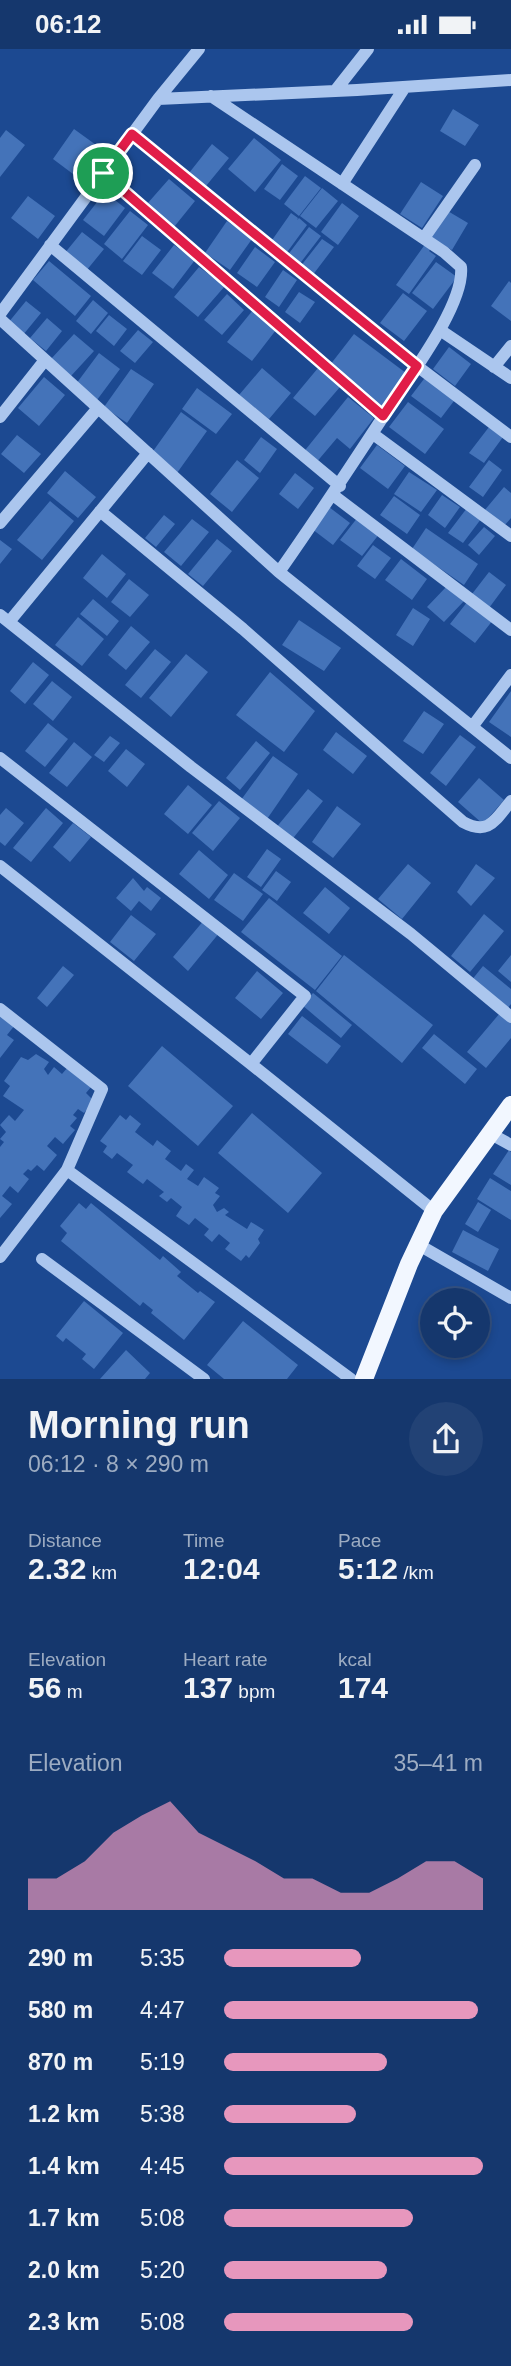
<!DOCTYPE html>
<html lang="en">
<head>
<meta charset="utf-8">
<style>
	body { margin:0; font-family:Arial,sans-serif; background:#224275; color:#f1f3f6; height:100vh; display:flex; flex-direction:column; font-size:26px; white-space:nowrap }
	* { box-sizing:border-box; margin:0 }
	p { font-size:23px; color:#9dacc2 }
	.icon { flex:none; width:38px; height:38px; fill:none; stroke:currentColor; stroke-width:2; stroke-linecap:round; stroke-linejoin:round }
	.map { position:relative; height:1330px; overflow:hidden }
	.sheet { display:flex; flex-direction:column; background:#15376d; flex:1 }
	.sheet>* { flex:none }
	.fabs { position:absolute; left:420px; top:1239px; display:grid; gap:14px }
	.fabs a { display:grid; place-items:center; width:70px; height:70px; border-radius:50%; background:#15376d; box-shadow:0 4px 10px #0003,0 0 0 2px #345180; font-size:35px }
	.pin { position:absolute; display:grid; place-items:center; width:60px; height:60px; color:#fff; margin:-30px; border:4px solid #fff; border-radius:50%; box-shadow:0 2px 7px #0007 }
	.round { display:grid; place-items:center; flex:none; width:74px; height:74px; border-radius:37px; background:#224275 }
	.head { display:flex; align-items:center; justify-content:space-between; height:119px; padding:0 28px }
	h1 { font-size:38px; font-weight:700; line-height:52px }
	.figures { display:grid; grid-template-columns:repeat(3,1fr); gap:10px; height:119px; padding:7px 28px }
	.figures div { display:grid; align-content:center }
	.figures b { font-size:30px; font-weight:700 }
	.figures small { font-size:19px; font-weight:400 }
	.figures p { font-size:19px }
	.chart { height:196px; padding:14px 28px }
	.chart p { display:flex; justify-content:space-between }
	.chart svg { width:100%; height:126px; margin-top:7px; fill:#e797bd; opacity:.7 }
	ul { padding:0 28px; list-style:none; font-size:23px }
	li { display:grid; grid-template-columns:112px 84px 1fr; align-items:center; height:52px }
	li i { height:18px; border-radius:9px; background:#e797bd }
	.status { display:flex; justify-content:space-between; align-items:center; height:49px; padding:0 35px; background:#15376d; direction:ltr }
	.status svg { height:19px; fill:currentColor }
	.map>svg:first-child { display:block }
	.building { fill:#4473b9 }
	.lines { fill:none; stroke-linecap:round; stroke-linejoin:round }
	.minor { stroke:#abc6ee; stroke-width:12 }
	.major { stroke:#f2f7ff; stroke-width:18 }
	.route-casing { stroke:#fff; stroke-width:14 }
	.route { stroke:#e11d48; stroke-width:9 }
</style>
</head>
<body>
<div class="status"><b>06:12</b><svg viewBox="0 0 49 12"><path d="M0 12V9h3v3zM5 12V6h3v6zM10 12V3h3v9zM15 12V0h3v12zM26 1h20v11H26zM47 4h2v5h-2z"/></svg></div>
<div class="map">
<svg width="511" height="1330" viewBox="0 0 511 1330">
	<rect width="100%" height="100%" fill="#1c4991"/>
	<path class="building" d="M 453,60 L 479,76 L 465,97 L 440,82 Z
		M 74,80 L 103,101 L 81,131 L 53,110 Z
		M 6,81 L 25,96 L 0,128 L 0,89 Z
		M 254,89 L 281,111 L 255,143 L 228,120 Z
		M 212,95 L 229,109 L 206,137 L 189,124 Z
		M 282,115 L 298,127 L 280,151 L 264,140 Z
		M 305,127 L 321,139 L 299,167 L 284,155 Z
		M 169,130 L 195,152 L 174,178 L 147,155 Z
		M 421,133 L 443,147 L 422,179 L 400,165 Z
		M 322,139 L 338,152 L 316,179 L 300,167 Z
		M 105,143 L 125,159 L 104,187 L 83,171 Z
		M 28,147 L 55,167 L 38,190 L 11,169 Z
		M 342,154 L 359,167 L 338,196 L 321,183 Z
		M 446,161 L 468,174 L 452,201 L 430,188 Z
		M 130,162 L 148,176 L 122,210 L 104,195 Z
		M 291,164 L 298,169 L 297,171 L 299,169 L 307,176 L 285,206 L 270,194 Z
		M 227,172 L 252,190 L 230,221 L 205,204 Z
		M 309,178 L 321,187 L 298,217 L 287,207 Z
		M 82,183 L 104,200 L 86,222 L 64,205 Z
		M 142,187 L 161,201 L 142,226 L 123,212 Z
		M 322,190 L 334,198 L 312,227 L 300,218 Z
		M 426,194 L 432,198 L 429,202 L 436,207 L 409,245 L 396,236 Z
		M 174,196 L 195,211 L 173,240 L 152,224 Z
		M 255,198 L 275,213 L 257,238 L 237,224 Z
		M 49,212 L 91,247 L 75,267 L 33,231 Z
		M 436,213 L 457,228 L 433,260 L 412,244 Z
		M 199,218 L 225,237 L 198,268 L 174,248 Z
		M 283,221 L 297,231 L 279,258 L 265,248 Z
		M 509,232 L 511,234 L 511,272 L 491,257 Z
		M 299,243 L 315,253 L 300,274 L 285,263 Z
		M 403,244 L 427,262 L 404,292 L 380,274 Z
		M 227,245 L 244,261 L 222,286 L 204,271 Z
		M 93,251 L 108,264 L 91,285 L 76,272 Z
		M 26,252 L 41,264 L 23,286 L 8,274 Z
		M 253,261 L 276,281 L 252,312 L 227,293 Z
		M 109,266 L 127,280 L 114,297 L 96,282 Z
		M 47,269 L 62,282 L 46,302 L 30,289 Z
		M 138,281 L 153,293 L 135,314 L 120,302 Z
		M 74,285 L 94,302 L 71,327 L 51,310 Z
		M 354,285 L 406,324 L 382,357 L 330,316 Z
		M 449,298 L 471,315 L 455,337 L 433,320 Z
		M 99,304 L 120,320 L 97,351 L 76,335 Z
		M 262,319 L 291,344 L 269,370 L 239,346 Z
		M 318,319 L 340,338 L 315,367 L 293,349 Z
		M 131,320 L 154,335 L 127,374 L 104,358 Z
		M 427,326 L 457,348 L 441,369 L 411,347 Z
		M 44,328 L 65,346 L 39,377 L 18,359 Z
		M 197,339 L 232,365 L 216,385 L 182,360 Z
		M 348,348 L 374,369 L 350,400 L 337,389 L 315,415 L 302,405 Z
		M 408,353 L 444,380 L 425,405 L 389,378 Z
		M 181,363 L 207,382 L 177,424 L 151,405 Z
		M 489,378 L 503,388 L 484,414 L 469,404 Z
		M 17,386 L 41,405 L 24,424 L 1,405 Z
		M 261,388 L 277,400 L 260,424 L 244,411 Z
		M 377,396 L 405,417 L 388,440 L 360,419 Z
		M 237,411 L 259,429 L 232,463 L 210,445 Z
		M 489,411 L 502,421 L 483,448 L 469,438 Z
		M 65,422 L 96,448 L 78,469 L 47,444 Z
		M 409,423 L 437,441 L 421,463 L 394,445 Z
		M 295,424 L 314,439 L 298,460 L 279,445 Z
		M 504,438 L 511,444 L 511,469 L 503,478 L 484,462 Z
		M 442,446 L 460,458 L 445,479 L 428,466 Z
		M 394,447 L 420,466 L 407,485 L 380,466 Z
		M 50,452 L 74,472 L 42,511 L 17,491 Z
		M 329,458 L 350,474 L 333,496 L 312,480 Z
		M 467,459 L 481,470 L 463,494 L 448,484 Z
		M 164,466 L 175,475 L 156,498 L 145,489 Z
		M 358,468 L 380,484 L 362,507 L 340,491 Z
		M 192,470 L 209,483 L 181,517 L 164,503 Z
		M 484,478 L 495,487 L 479,506 L 468,496 Z
		M 426,479 L 478,515 L 464,536 L 412,500 Z
		M 217,490 L 232,502 L 203,537 L 188,525 Z
		M 0,491 L 12,500 L 0,515 Z
		M 373,496 L 391,509 L 375,530 L 357,517 Z
		M 102,505 L 126,525 L 107,549 L 83,529 Z
		M 401,510 L 427,530 L 412,551 L 385,531 Z
		M 489,523 L 506,536 L 489,559 L 472,545 Z
		M 129,530 L 149,546 L 130,568 L 111,553 Z
		M 447,537 L 464,552 L 444,573 L 427,558 Z
		M 93,550 L 119,572 L 107,587 L 80,565 Z
		M 468,552 L 493,571 L 475,594 L 450,575 Z
		M 413,559 L 430,570 L 413,597 L 396,586 Z
		M 78,568 L 104,590 L 82,617 L 55,596 Z
		M 299,571 L 341,599 L 324,622 L 282,596 Z
		M 131,577 L 150,593 L 126,621 L 108,606 Z
		M 155,600 L 171,613 L 141,649 L 125,636 Z
		M 186,605 L 208,623 L 171,668 L 149,649 Z
		M 33,613 L 49,626 L 25,655 L 10,642 Z
		M 270,623 L 315,662 L 284,703 L 236,666 Z
		M 52,632 L 72,648 L 53,672 L 33,655 Z
		M 511,642 L 511,688 L 489,673 Z
		M 424,662 L 444,675 L 423,705 L 403,692 Z
		M 48,674 L 68,690 L 45,718 L 25,702 Z
		M 336,683 L 367,707 L 353,725 L 323,701 Z
		M 460,686 L 476,698 L 446,737 L 430,724 Z
		M 110,687 L 120,694 L 104,713 L 94,706 Z
		M 256,692 L 270,704 L 240,741 L 226,729 Z
		M 74,693 L 92,708 L 67,738 L 49,724 Z
		M 126,700 L 145,715 L 127,738 L 108,722 Z
		M 273,707 L 298,725 L 265,773 L 241,751 Z
		M 479,729 L 504,751 L 483,775 L 458,753 Z
		M 188,736 L 212,756 L 188,785 L 164,765 Z
		M 308,740 L 323,752 L 290,793 L 275,780 Z
		M 219,752 L 240,769 L 213,802 L 192,784 Z
		M 337,757 L 361,775 L 333,809 L 312,793 Z
		M 6,759 L 24,774 L 5,797 L 0,793 L 0,766 Z
		M 46,759 L 63,774 L 31,813 L 13,799 Z
		M 73,774 L 91,788 L 70,813 L 53,798 Z
		M 267,800 L 281,810 L 261,838 L 247,828 Z
		M 199,801 L 228,826 L 209,850 L 179,825 Z
		M 408,815 L 431,834 L 402,870 L 378,850 Z
		M 476,815 L 495,829 L 471,857 L 457,843 Z
		M 276,822 L 291,833 L 277,852 L 262,841 Z
		M 234,824 L 263,845 L 243,872 L 214,851 Z
		M 133,829 L 144,842 L 147,838 L 161,849 L 151,862 L 139,852 L 131,862 L 116,849 Z
		M 325,838 L 350,859 L 329,885 L 303,864 Z
		M 269,849 L 342,907 L 315,941 L 241,883 Z
		M 484,865 L 504,882 L 470,923 L 451,907 Z
		M 131,866 L 156,885 L 134,912 L 110,893 Z
		M 205,870 L 220,883 L 188,922 L 173,908 Z
		M 344,906 L 433,976 L 402,1014 L 316,942 Z
		M 511,906 L 511,933 L 498,922 Z
		M 63,917 L 74,926 L 47,958 L 37,949 Z
		M 483,917 L 511,940 L 511,955 L 506,961 L 471,932 Z
		M 257,922 L 283,944 L 261,970 L 235,949 Z
		M 313,944 L 352,976 L 341,989 L 302,956 Z
		M 500,964 L 511,973 L 511,989 L 486,1019 L 467,1003 Z
		M 0,965 L 15,976 L 7,986 L 14,991 L 0,1009 Z
		M 302,967 L 341,997 L 327,1015 L 288,985 Z
		M 434,985 L 477,1020 L 465,1035 L 422,999 Z
		M 162,997 L 233,1057 L 198,1097 L 128,1037 Z
		M 36,1005 L 49,1013 L 44,1020 L 48,1026 L 54,1018 L 62,1025 L 68,1018 L 91,1038 L 86,1044 L 94,1052 L 84,1064 L 78,1060 L 73,1066 L 77,1069 L 70,1077 L 75,1081 L 63,1095 L 55,1088 L 47,1097 L 57,1106 L 44,1122 L 37,1116 L 31,1122 L 28,1120 L 23,1125 L 29,1130 L 18,1144 L 10,1137 L 2,1147 L 12,1155 L 0,1169 L 0,1098 L 4,1093 L 0,1090 L 6,1083 L 0,1076 L 9,1066 L 15,1072 L 24,1061 L 3,1047 L 10,1037 L 4,1032 L 21,1008 L 28,1011 Z
		M 252,1064 L 322,1124 L 288,1164 L 218,1104 Z
		M 120,1066 L 126,1071 L 130,1066 L 141,1075 L 135,1083 L 153,1097 L 157,1091 L 171,1102 L 165,1110 L 181,1122 L 186,1115 L 194,1121 L 187,1130 L 198,1137 L 204,1128 L 219,1139 L 215,1144 L 220,1147 L 213,1156 L 217,1163 L 224,1159 L 229,1163 L 225,1166 L 247,1180 L 251,1173 L 264,1181 L 258,1190 L 260,1194 L 249,1209 L 246,1206 L 241,1212 L 225,1200 L 230,1194 L 219,1185 L 212,1193 L 204,1186 L 209,1180 L 195,1169 L 189,1176 L 176,1167 L 182,1158 L 171,1149 L 167,1153 L 159,1147 L 164,1143 L 147,1130 L 143,1135 L 127,1123 L 133,1116 L 117,1104 L 112,1110 L 103,1103 L 107,1097 L 100,1092 Z
		M 509,1101 L 511,1103 L 511,1136 L 493,1125 Z
		M 490,1129 L 511,1142 L 511,1171 L 477,1150 Z
		M 478,1153 L 491,1161 L 478,1183 L 465,1175 Z
		M 79,1154 L 86,1160 L 91,1154 L 160,1211 L 163,1207 L 181,1223 L 177,1227 L 198,1244 L 200,1242 L 215,1253 L 184,1291 L 151,1264 L 153,1261 L 143,1253 L 140,1257 L 61,1192 L 67,1184 L 60,1177 Z
		M 463,1181 L 499,1200 L 488,1222 L 452,1203 Z
		M 84,1252 L 123,1284 L 94,1320 L 82,1310 L 86,1305 L 66,1289 L 63,1293 L 56,1287 Z
		M 243,1272 L 298,1316 L 287,1330 L 224,1330 L 207,1316 Z
		M 478,1276 L 488,1285 L 475,1301 L 469,1297 L 478,1297 Z
		M 126,1301 L 150,1324 L 145,1330 L 100,1330 Z"/>
	<g class="lines">
		<path class="minor" d="M 335,42 L 368,0
			M 211,47 L 444,203 L 461,218 C 465,257 405,333 383,368 C 349,420 315,472 279,523
			M 158,50 L 199,0
			M 132,85 L 417,317 L 511,388
			M 103,124 L 383,367
			M 342,135 L 405,38
			M 424,189 L 475,116
			M 50,196 L 340,437
			M 0,265 L 158,50 L 357,41 L 511,31
			M 0,270 L 279,523 L 511,709
			M 440,281 L 511,329
			M 494,318 L 511,297
			M 0,368 L 45,311
			M 373,385 L 511,487
			M 333,446 L 511,581
			M 100,462 L 243,580 L 463,773 C 489,787 495,771 511,752
			M 0,474 L 98,359
			M 0,566 L 191,718 L 411,885 L 511,968
			M 9,573 L 148,404
			M 472,678 L 511,626
			M 0,709 L 305,947 L 251,1015 L 434,1162
			M 0,817 L 251,1015
			M 0,960 L 102,1040 L 67,1121
			M 491,1085 L 511,1096
			M 419,1196 L 511,1249
			M 0,1208 L 67,1121 L 351,1330
			M 42,1210 L 204,1330"/>
		<path class="major" d="M 364,1330 L 409,1215 L 434,1162 L 511,1056"/>
	</g>
	<g class="lines">
		<defs>
			<path id="route" d="M 132,85 L 417,317 L 383,367 L 103,124 Z"/>
		</defs>
		<use href="#route" class="route-casing"/>
		<use href="#route" class="route"/>
	</g>
</svg>
<div class="fabs">
<a><svg class="icon" aria-label="locate" viewBox="0 0 24 24"><circle cx="12" cy="12" r="6"/><path d="M12 2v4M12 18v4M2 12h4M18 12h4"/></svg></a>
</div>
<div class="pin" style="left:103px;top:124px;background:#1e9e55"><svg class="icon" aria-label="arrive" viewBox="0 0 24 24"><path d="M6 21V4h12l-3 4 3 4H6"/></svg></div>
</div>
<section class="sheet">
<div class="head"><div><h1>Morning run</h1><p>06:12 · 8 × 290 m</p></div><a class="round"><svg class="icon" aria-label="share" viewBox="0 0 24 24"><path d="M12 15V3M7 8l5-5 5 5M5 13v7h14v-7"/></svg></a></div>
<div class="figures">
<div><p>Distance</p><b>2.32<small> km</small></b></div>
<div><p>Time</p><b>12:04</b></div>
<div><p>Pace</p><b>5:12<small> /km</small></b></div>
</div>
<div class="figures">
<div><p>Elevation</p><b>56<small> m</small></b></div>
<div><p>Heart rate</p><b>137<small> bpm</small></b></div>
<div><p>kcal</p><b>174</b></div>
</div>
<div class="chart"><p><span>Elevation</span>35–41 m</p>
<svg viewBox="0 0 160 44" preserveAspectRatio="none"><path d="M0 44V33L10 33L20 27L30 17L40 11L50 6L60 17L70 22L80 27L90 33L100 33L110 38L120 38L130 33L140 27L150 27L160 33V44z"/></svg>
</div>
<ul>
<li><b>290 m</b>5:35<i style="width:53%"></i></li>
<li><b>580 m</b>4:47<i style="width:98%"></i></li>
<li><b>870 m</b>5:19<i style="width:63%"></i></li>
<li><b>1.2 km</b>5:38<i style="width:51%"></i></li>
<li><b>1.4 km</b>4:45<i style="width:100%"></i></li>
<li><b>1.7 km</b>5:08<i style="width:73%"></i></li>
<li><b>2.0 km</b>5:20<i style="width:63%"></i></li>
<li><b>2.3 km</b>5:08<i style="width:73%"></i></li>
</ul>
</section>
</body>
</html>
